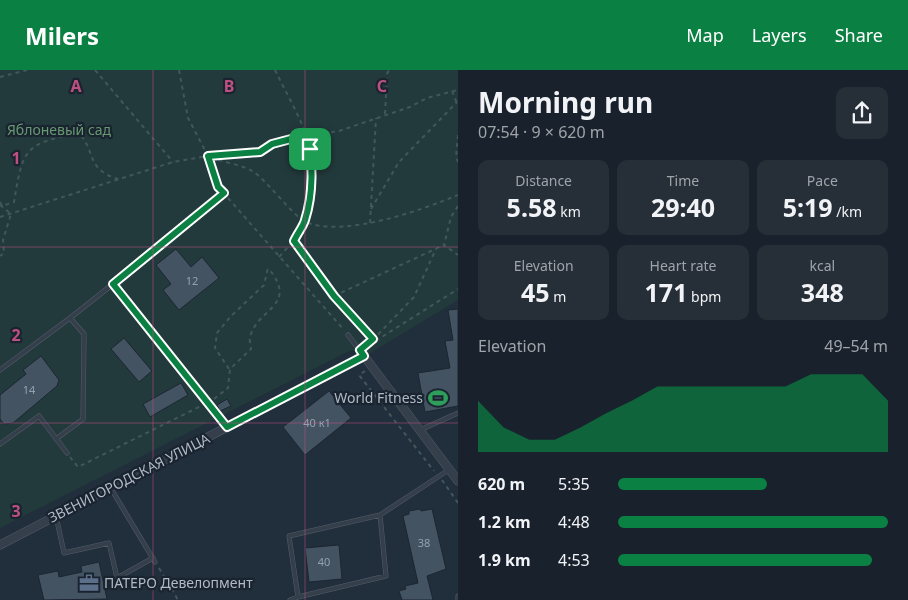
<!DOCTYPE html>
<html lang="en">
<head>
<meta charset="utf-8">
<style>
	body { margin:0; font-family:"Noto Sans",sans-serif; background:#262f38; color:#f1f3f6; height:100vh; display:flex; flex-direction:column; font-size:19px; white-space:nowrap }
	* { box-sizing:border-box; margin:0 }
	p { font-size:16px; color:#9fa4a9 }
	.icon { flex:none; width:28px; height:28px; fill:none; stroke:currentColor; stroke-width:2; stroke-linecap:round; stroke-linejoin:round }
	.map { position:relative; flex:1; overflow:hidden }
	.sheet { display:flex; flex-direction:column; background:#19222c; width:450px }
	.sheet>* { flex:none }
	.pin { position:absolute; display:grid; place-items:center; width:42px; height:42px; color:#fff; margin:-21px; border-radius:10px; box-shadow:0 2px 8px #0006 }
	.round { display:grid; place-items:center; flex:none; width:52px; height:52px; border-radius:10px; background:#262f38 }
	.overview { display:flex; align-items:center; justify-content:space-between; height:85px; padding:0 20px }
	h1 { font-size:28px; font-weight:700; line-height:38px }
	.stats { display:grid; grid-template-columns:repeat(3,1fr); gap:8px; height:85px; padding:5px 20px }
	.stats div { display:grid; align-content:center; border-radius:10px; background:#262f38; text-align:center }
	.stats b { font-size:25px; font-weight:700 }
	.stats small { font-size:14px; font-weight:400 }
	.stats p { font-size:14px }
	.chart { height:140px; padding:10px 20px }
	.chart p { display:flex; justify-content:space-between }
	.chart svg { width:100%; height:90px; margin-top:5px; fill:#0b8043; opacity:.7 }
	ul { padding:0 20px; list-style:none; font-size:16px }
	li { display:grid; grid-template-columns:80px 60px 1fr; align-items:center; height:38px }
	li i { height:12px; border-radius:6px; background:#0b8043 }
	header { display:flex; align-items:center; gap:30px; box-sizing:border-box; height:70px; padding:0 25px; background:#0b8043; color:#fff }
	header strong { font-size:24px }
	nav { display:flex; gap:28px; margin-inline-start:auto; font-size:18px }
	main { display:flex; flex:1; min-height:0 }
	.map>svg:first-child { display:block }
	.green { fill:#233a3c }
	.building { fill:#445362; stroke:#1c2632 }
	.lines { fill:none; stroke-linecap:round; stroke-linejoin:round }
	.service-casing { stroke:#535d69; stroke-width:5 }
	.minor-casing { stroke:#535d69; stroke-width:9 }
	.path { stroke:#415759; stroke-width:2; stroke-dasharray:4 4; stroke-linecap:butt }
	.service { stroke:#353f4b; stroke-width:4 }
	.minor { stroke:#353f4b; stroke-width:8 }
	.route-casing { stroke:#fff; stroke-width:10 }
	.route { stroke:#0b8043; stroke-width:6 }
	.grid { fill:none; stroke:#bc5181; stroke-width:1; stroke-opacity:0.55 }
	.labels { text-anchor:middle; stroke-width:4.5; stroke-linejoin:round; paint-order:stroke }
	.number-label { font-size:11px; fill:#95a0ae }
	.park-label { font-size:14px; fill:#679970; stroke:#1a2430 }
	.poi-label { font-size:14px; fill:#b0bac7; stroke:#1a2430; text-anchor:end }
	.street-label { font-size:14px; fill:#b0bac7; stroke:#1a2430 }
	.grid-label { font-size:16px; text-anchor:middle; font-weight:bold; fill:#bc5181; stroke:#1a2430; stroke-width:4.5; stroke-linejoin:round; paint-order:stroke }
</style>
</head>
<body>
<header>
<strong>Milers</strong>
<nav><a>Map</a><a>Layers</a><a>Share</a></nav>
</header>
<main>
<div class="map">
<svg width="458" height="530" viewBox="0 0 458 530">
	<rect width="100%" height="100%" fill="#212e3b"/>
	<path class="green" d="M 0,0 L 458,0 L 458,230 L 367,285 L 351,280 L 0,458 Z"/>
	<path class="building" d="M 176,179 L 191,197 L 202,187 L 219,208 L 179,240 L 163,220 L 171,214 L 156,195 Z
		M 458,239 L 458,336 L 425,342 L 418,303 L 450,298 L 445,271 L 453,270 L 448,240 Z
		M 124,268 L 152,301 L 139,312 L 111,279 Z
		M 41,286 L 59,310 L 57,316 L 13,353 L 4,354 L 0,349 L 0,325 L 26,304 L 23,300 Z
		M 181,313 L 188,325 L 150,347 L 143,334 Z
		M 329,321 L 351,348 L 305,385 L 283,357 Z
		M 227,329 L 231,336 L 220,341 L 217,335 Z
		M 420,439 L 421,441 L 432,439 L 446,499 L 427,506 L 433,530 L 402,530 L 399,521 L 406,519 L 405,516 L 418,513 L 403,446 L 409,444 L 409,441 Z
		M 339,475 L 342,509 L 309,512 L 305,478 Z
		M 99,492 L 107,529 L 44,530 L 38,505 L 58,501 L 59,507 L 82,502 L 81,496 Z"/>
	<g class="lines">
		<defs>
			<path id="service" d="M 224,123 L 113,214 L 227,357
				M 70,248 L 113,214
				M 348,265 L 364,286
				M 0,300 L 70,248 L 84,264 L 83,349 L 56,369
				M 420,360 L 458,343
				M 0,374 L 39,346 L 67,383
				M 110,417 L 155,492
				M 380,445 L 386,506 L 298,527 L 289,466 L 380,445 L 450,399
				M 56,446 L 64,483 L 109,473 L 117,508 L 153,488
				M 458,526 L 458,530
				M 290,530 L 298,527"/>
			<path id="minor" d="M 0,475 L 364,286 L 458,411"/>
		</defs>
		<use href="#service" class="service-casing"/>
		<use href="#minor" class="minor-casing"/>
		<path class="path" d="M 95,0 L 173,92
			M 179,0 L 188,48 L 208,86 L 220,119
			M 275,0 C 287,25 303,51 310,77 C 314,94 311,137 304,153 C 298,166 289,176 279,187
			M 0,7 L 27,0
			M 452,21 L 458,36
			M 385,44 L 387,4 L 389,0
			M 458,65 L 456,87 L 458,92
			M 211,87 C 224,93 241,94 254,102 C 269,113 293,146 306,152 C 344,168 422,140 458,125
			M 228,128 L 344,260
			M 0,132 L 2,136 L 14,132 C 23,78 24,74 79,63 C 97,83 85,100 121,110
			M 0,135 L 11,144 L 3,170 L 4,183 L 0,186
			M 458,136 L 451,147 L 444,175 L 458,185
			M 371,139 L 399,92 L 457,32
			M 0,147 L 173,92 L 208,86 L 260,82 L 272,74 L 290,68 L 339,61 L 410,37 L 427,28 L 458,20
			M 370,153 L 376,48
			M 294,171 L 334,226 L 375,272
			M 334,226 L 444,175
			M 369,275 L 458,219
			M 367,276 L 414,227 L 436,179
			M 229,299 L 215,278 L 217,263 L 231,246 L 264,215 L 268,198
			M 365,301 L 359,305 L 434,401
			M 214,329 L 228,318 L 230,299 L 251,279 C 251,276 249,270 250,267 C 257,238 300,236 268,198
			M 70,387 L 78,397 L 203,335
			M 442,410 L 458,433
			M 159,498 L 178,530"/>
		<use href="#service" class="service"/>
		<use href="#minor" class="minor"/>
	</g>
	<g class="lines">
		<defs>
			<path id="route" d="M 306,65 C 314,91 313,125 305,150 C 303,157 297,164 294,171 L 334,226 L 373,269 L 360,280 L 364,286 L 227,357 L 113,214 L 224,123 L 218,117 L 208,86 L 260,82 L 272,74 Z"/>
		</defs>
		<use href="#route" class="route-casing"/>
		<use href="#route" class="route"/>
	</g>
	<path class="grid" d="M 153,0 L 153,530M 305,0 L 305,530M 0,177 L 458,177M 0,353 L 458,353"/>
	<defs>
		<symbol id="stadium-bare" viewBox="-9 -9 18 18"><path d="M0-5a6.5 5 0 1 0 0 10a6.5 5 0 1 0 0-10ZM-3.5-1.8h7v3.6h-7Z" fill="#2e9e5b" stroke="#1a2430" stroke-width="2.5" paint-order="stroke"/></symbol>
		<symbol id="office-bare" viewBox="-9 -9 18 18"><path d="M-6-3h4V-5.5h4V-3h4V5H-6ZM-1-4.5V-3h2v-1.5ZM-6 0V1H6V0Z" fill="#5c6f8a" stroke="#1a2430" stroke-width="2.5" paint-order="stroke"/></symbol>
	</defs>
	<g fill-rule="evenodd">
		<use href="#stadium-bare" x="424" y="314" width="28" height="28"/>
		<use href="#office-bare" x="75" y="499" width="28" height="28"/>
	</g>
	<g class="labels">
		<g class="number-label">
			<text x="192" y="215">12</text>
			<text x="29" y="324">14</text>
			<text x="317" y="357">40 к1</text>
			<text x="424" y="477">38</text>
			<text x="324" y="496">40</text>
		</g>
		<g class="park-label">
			<text x="59" y="65">Яблоневый сад</text>
		</g>
		<g class="poi-label">
			<text x="423" y="333">World Fitness</text>
			<text x="104" y="518" text-anchor="start">ПАТЕРО Девелопмент</text>
		</g>
		<g class="street-label">
			<text transform="translate(129 408) rotate(-27)" y="5">ЗВЕНИГОРОДСКАЯ УЛИЦА</text>
		</g>
	</g>
	<g class="grid-label">
		<text x="76" y="22">A</text>
		<text x="229" y="22">B</text>
		<text x="382" y="22">C</text>
		<text x="16" y="94">1</text>
		<text x="16" y="271">2</text>
		<text x="16" y="447">3</text>
	</g>
</svg>
<div class="pin" style="left:310px;top:79px;background:#1e9e55"><svg class="icon" aria-label="arrive" viewBox="0 0 24 24"><path d="M6 21V4h12l-3 4 3 4H6"/></svg></div>
</div>
<section class="sheet">
<div class="overview"><div><h1>Morning run</h1><p>07:54 · 9 × 620 m</p></div><a class="round"><svg class="icon" aria-label="share" viewBox="0 0 24 24"><path d="M12 15V3M7 8l5-5 5 5M5 13v7h14v-7"/></svg></a></div>
<div class="stats">
<div><p>Distance</p><b>5.58<small> km</small></b></div>
<div><p>Time</p><b>29:40</b></div>
<div><p>Pace</p><b>5:19<small> /km</small></b></div>
</div>
<div class="stats">
<div><p>Elevation</p><b>45<small> m</small></b></div>
<div><p>Heart rate</p><b>171<small> bpm</small></b></div>
<div><p>kcal</p><b>348</b></div>
</div>
<div class="chart"><p><span>Elevation</span>49–54 m</p>
<svg viewBox="0 0 160 44" preserveAspectRatio="none"><path d="M0 44V19L10 32L20 38L30 38L40 32L50 25L60 19L70 12L80 12L90 12L100 12L110 12L120 12L130 6L140 6L150 6L160 19V44z"/></svg>
</div>
<ul>
<li><b>620 m</b>5:35<i style="width:55%"></i></li>
<li><b>1.2 km</b>4:48<i style="width:100%"></i></li>
<li><b>1.9 km</b>4:53<i style="width:94%"></i></li>
</ul>
</section>
</main>
</body>
</html>
